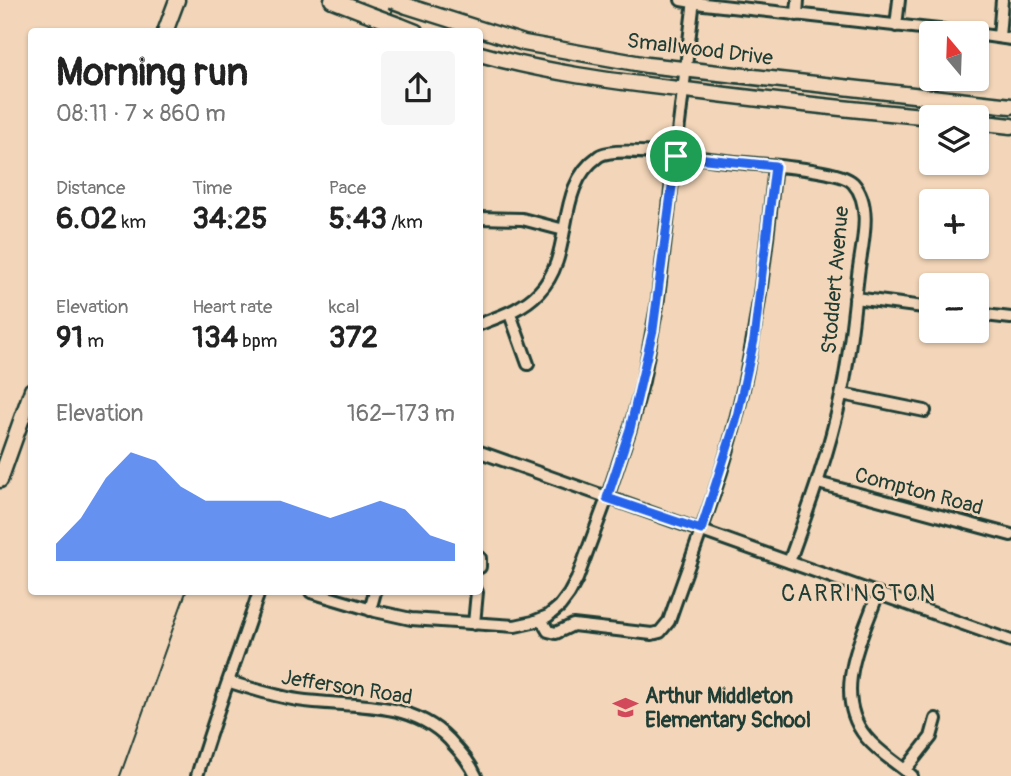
<!DOCTYPE html>
<html lang="en">
<head>
<meta charset="utf-8">
<style>
	body { margin:0; font-family:Pangolin,sans-serif; background:#f6f6f6; color:#222; height:100vh; display:flex; flex-direction:column; font-size:26px; white-space:nowrap }
	* { box-sizing:border-box; margin:0 }
	p { font-size:23px; color:#767676 }
	.icon { flex:none; width:38px; height:38px; fill:none; stroke:currentColor; stroke-width:2; stroke-linecap:round; stroke-linejoin:round }
	.map { position:relative; flex:1; overflow:hidden }
	.details { position:absolute; left:28px; top:28px; width:455px; height:567px; display:flex; flex-direction:column; background:#fff; border-radius:7px; box-shadow:0 2px 5px #0004 }
	.details>* { flex:none }
	.needle { width:46px; rotate:341deg }
	.fabs { position:absolute; left:919px; top:21px; display:grid; gap:14px }
	.fabs a { display:grid; place-items:center; width:70px; height:70px; border-radius:7px; background:#fff; box-shadow:0 2px 5px #0004; font-size:35px }
	.pin { position:absolute; display:grid; place-items:center; width:60px; height:60px; color:#fff; margin:-30px; border:4px solid #fff; border-radius:50%; box-shadow:0 2px 7px #0007 }
	.round { display:grid; place-items:center; flex:none; width:74px; height:74px; border-radius:7px; background:#f6f6f6 }
	.headline { display:flex; align-items:center; justify-content:space-between; height:119px; padding:0 28px }
	h1 { font-size:38px; font-weight:700; line-height:52px }
	.stats { display:grid; grid-template-columns:repeat(3,1fr); gap:10px; height:119px; padding:7px 28px }
	.stats div { display:grid; align-content:center }
	.stats b { font-size:30px; font-weight:700 }
	.stats small { font-size:19px; font-weight:400 }
	.stats p { font-size:19px }
	.chart { height:196px; padding:14px 28px }
	.chart p { display:flex; justify-content:space-between }
	.chart svg { width:100%; height:126px; margin-top:7px; fill:#2563eb; opacity:.7 }
	.map>svg:first-child { display:block }
	.lines { fill:none; stroke-linecap:round; stroke-linejoin:round }
	.minor-casing { stroke:#1f3d34; stroke-width:16 }
	.major-casing { stroke:#1f3d34; stroke-width:19 }
	.minor { stroke:#f3d6b9; stroke-width:10 }
	.major { stroke:#f3d6b9; stroke-width:14 }
	.rail { stroke:#1f3d34; stroke-width:2 }
	.major-bridge-casing { stroke:#1f3d34; stroke-width:19; stroke-linecap:butt }
	.major-bridge { stroke:#f3d6b9; stroke-width:14 }
	.route-casing { stroke:#fff; stroke-width:14 }
	.route { stroke:#2563eb; stroke-width:9 }
	.labels { text-anchor:middle; stroke-width:5; stroke-linejoin:round; paint-order:stroke }
	.street-label { font-size:21px; fill:#1f3d34; stroke:#f3d6b9 }
	.poi-label { font-size:21px; font-weight:bold; fill:#1f3d34; stroke:#f3d6b9; text-anchor:start }
	.neighbourhood-label { font-size:23px; letter-spacing:2px; fill:#1f3d34; stroke:#f3d6b9 }
</style>
</head>
<body>
<div class="map">
<svg width="1011" height="776" viewBox="0 0 1011 776">
	<rect width="100%" height="100%" fill="#f3d6b9"/>
	<filter id="ink" filterUnits="userSpaceOnUse"><feTurbulence type="fractalNoise" baseFrequency=".0143" numOctaves="2"/><feDisplacementMap in="SourceGraphic" scale="14" xChannelSelector="R" yChannelSelector="G"/><feConvolveMatrix kernelMatrix="1 2 1 2 8 2 1 2 1" color-interpolation-filters="sRGB"/></filter>
	<g filter="url(#ink)">
		<g class="lines">
			<defs>
				<path id="minor" d="M 681,0 L 704,4 L 966,33
					M 797,15 L 798,0
					M 896,26 L 899,0
					M 976,34 L 1011,39
					M 999,37 L 1002,0
					M 480,218 L 522,219 L 564,230
					M 855,298 L 931,308
					M 510,314 L 528,364
					M 976,314 L 1011,318
					M 480,324 C 501,316 523,309 539,292 C 576,254 553,188 599,156 C 616,144 710,160 735,162 C 759,165 839,168 853,183 C 874,206 861,248 858,275 C 853,315 850,356 841,396 C 829,453 809,507 789,562
					M 842,394 L 925,411
					M 480,452 L 1011,641
					M 818,483 L 1011,535
					M 480,567 L 480,558
					M 311,592 L 375,611 L 411,619 L 515,626 L 533,622 L 548,616 L 560,606 L 569,594 L 577,579 L 607,498 L 630,429 L 643,381 L 657,306 L 694,0
					M 878,593 C 862,638 831,694 866,737 C 879,753 897,763 912,776
					M 370,610 L 375,592
					M 541,619 L 548,631 L 556,633 L 573,625 L 652,634 L 660,632 L 669,621 C 692,554 719,488 736,419 C 757,336 766,251 775,166
					M 474,624 L 477,592
					M 230,682 C 252,689 274,696 298,700 C 352,708 416,698 454,745 C 463,755 470,763 476,776
					M 905,770 L 931,737 L 936,719
					M 197,776 C 215,714 239,653 259,592"/>
				<path id="major" d="M 332,0 L 371,15
					M 407,6 L 524,43 L 647,65 L 1011,106
					M 401,26 L 416,32
					M 165,32 L 177,0
					M 480,54 C 544,72 611,81 678,89 C 763,100 847,109 932,117
					M 976,122 L 1011,126
					M 0,480 L 32,390"/>
			</defs>
			<use href="#minor" class="minor-casing"/>
			<use href="#major" class="major-casing"/>
			<use href="#minor" class="minor"/>
			<use href="#major" class="major"/>
			<path class="rail" d="M 385,32 L 396,0
				M 120,776 L 186,592"/>
			<defs>
				<path id="major-bridge" d="M 391,0 L 407,6
					M 371,15 L 401,26"/>
			</defs>
			<use href="#major-bridge" class="major-bridge-casing"/>
			<use href="#major-bridge" class="major-bridge"/>
		</g>
	</g>
	<g class="lines" filter="url(#ink)">
		<defs>
			<path id="route" d="M 676,156 L 775,166 L 754,340 L 736,421 L 701,530 L 607,498 L 630,429 L 653,330 Z"/>
		</defs>
		<use href="#route" class="route-casing"/>
		<use href="#route" class="route"/>
	</g>
	<defs>
		<symbol id="school-bare" viewBox="-9 -9 18 18"><path d="M0-5L7-2L0 1L-7-2ZM-4 1L0 2.5L4 1V4Q0 6-4 4Z" fill="#d1495b" stroke="#f3d6b9" stroke-width="2.5" paint-order="stroke"/></symbol>
	</defs>
	<g fill-rule="evenodd">
		<use href="#school-bare" x="608" y="690" width="35" height="35"/>
	</g>
	<g class="labels">
		<g class="street-label">
			<text transform="translate(700 49) rotate(7)" y="7">Smallwood Drive</text>
			<text transform="translate(835 280) rotate(-85)" y="7">Stoddert Avenue</text>
			<text transform="translate(919 491) rotate(15)" y="7">Compton Road</text>
			<text transform="translate(347 687) rotate(9)" y="7">Jefferson Road</text>
		</g>
		<g class="poi-label">
			<text x="645" y="703">Arthur Middleton<tspan x="645" dy="24">Elementary School</tspan></text>
		</g>
		<g class="neighbourhood-label">
			<text x="859" y="601">CARRINGTON</text>
		</g>
	</g>
</svg>
<div class="fabs">
<a><svg class="needle" viewBox="-14 -14 28 28"><path d="M0-13l5 13h-10z" fill="#e53935"/><path d="M0 13l5-13h-10z" fill="#767676"/></svg></a>
<a><svg class="icon" aria-label="layers" viewBox="0 0 24 24"><path d="M12 4l9 5-9 5-9-5zM3 14l9 5 9-5"/></svg></a>
<a>+</a>
<a>−</a>
</div>
<div class="pin" style="left:676px;top:156px;background:#1e9e55"><svg class="icon" aria-label="arrive" viewBox="0 0 24 24"><path d="M6 21V4h12l-3 4 3 4H6"/></svg></div>
<section class="details">
<div class="headline"><div><h1>Morning run</h1><p>08:11 · 7 × 860 m</p></div><a class="round"><svg class="icon" aria-label="share" viewBox="0 0 24 24"><path d="M12 15V3M7 8l5-5 5 5M5 13v7h14v-7"/></svg></a></div>
<div class="stats">
<div><p>Distance</p><b>6.02<small> km</small></b></div>
<div><p>Time</p><b>34:25</b></div>
<div><p>Pace</p><b>5:43<small> /km</small></b></div>
</div>
<div class="stats">
<div><p>Elevation</p><b>91<small> m</small></b></div>
<div><p>Heart rate</p><b>134<small> bpm</small></b></div>
<div><p>kcal</p><b>372</b></div>
</div>
<div class="chart"><p><span>Elevation</span>162–173 m</p>
<svg viewBox="0 0 160 44" preserveAspectRatio="none"><path d="M0 44V38L10 29L20 15L30 6L40 9L50 18L60 23L70 23L80 23L90 23L100 26L110 29L120 26L130 23L140 26L150 35L160 38V44z"/></svg>
</div>
</section>
</div>
</body>
</html>
